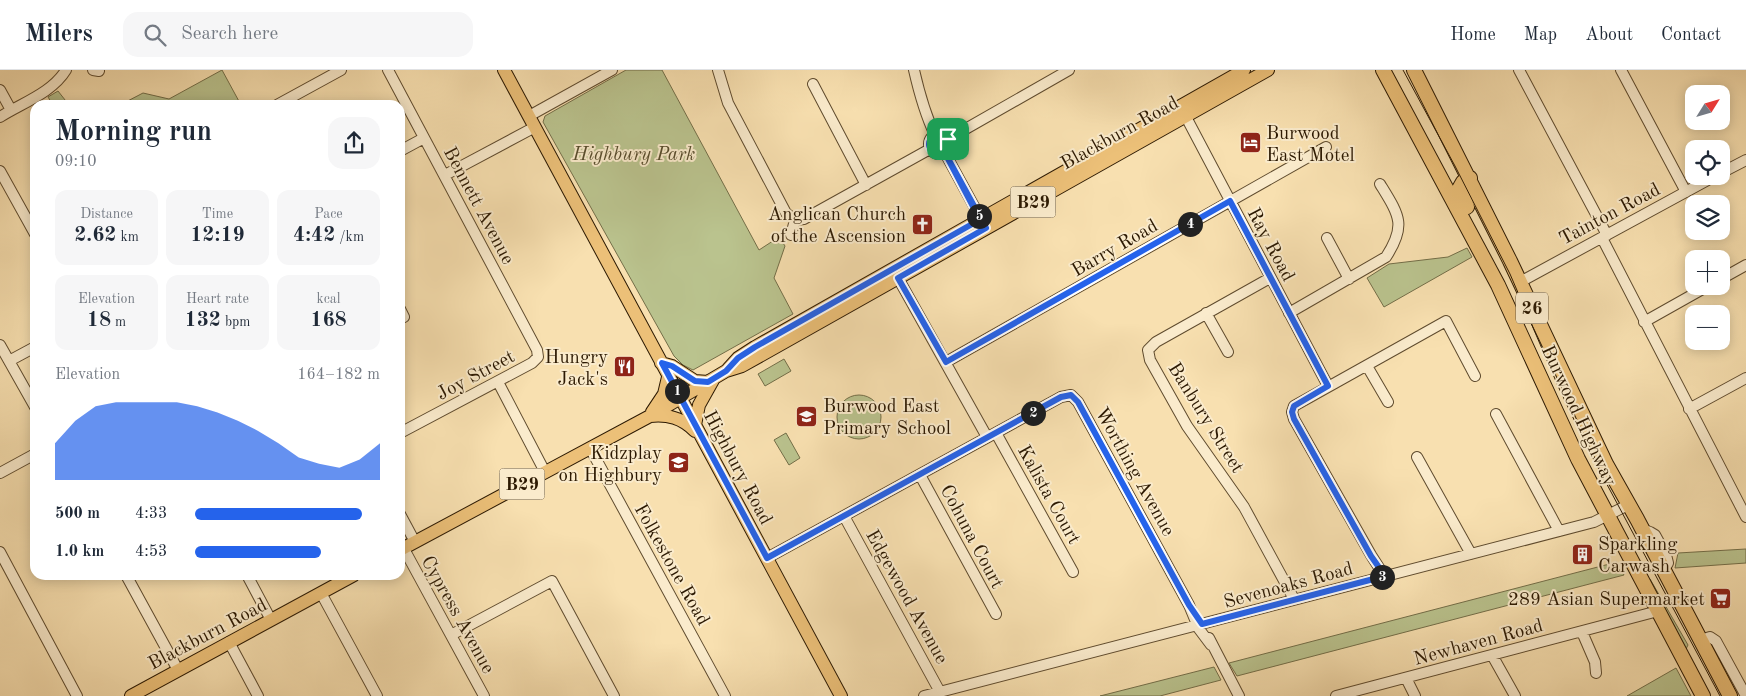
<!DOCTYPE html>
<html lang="en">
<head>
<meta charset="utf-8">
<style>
	body { margin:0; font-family:"Old Standard TT",serif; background:#f6f6f7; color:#1f2937; height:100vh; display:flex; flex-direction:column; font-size:19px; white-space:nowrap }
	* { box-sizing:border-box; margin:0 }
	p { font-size:16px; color:#747a83 }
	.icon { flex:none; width:28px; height:28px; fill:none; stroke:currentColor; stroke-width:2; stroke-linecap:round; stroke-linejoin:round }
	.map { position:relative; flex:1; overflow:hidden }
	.side { position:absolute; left:30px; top:30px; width:375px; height:480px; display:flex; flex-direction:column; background:#fff; border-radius:15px; box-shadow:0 2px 12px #0003 }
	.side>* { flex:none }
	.needle { width:32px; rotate:53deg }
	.fabs { position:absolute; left:1685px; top:15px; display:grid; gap:10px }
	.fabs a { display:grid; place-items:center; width:45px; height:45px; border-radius:10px; background:#fff; box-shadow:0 2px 12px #0003; font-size:25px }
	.pin { position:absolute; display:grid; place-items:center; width:42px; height:42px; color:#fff; margin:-21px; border-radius:10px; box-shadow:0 2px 8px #0006 }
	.km { position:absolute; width:25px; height:25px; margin:-12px; border-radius:50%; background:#222; color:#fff; font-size:14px; line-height:25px; text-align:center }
	.round { display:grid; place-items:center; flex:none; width:52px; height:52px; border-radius:15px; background:#f6f6f7 }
	.headline { display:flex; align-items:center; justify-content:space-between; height:85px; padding:0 25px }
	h1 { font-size:28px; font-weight:700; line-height:38px }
	.figures { display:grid; grid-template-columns:repeat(3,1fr); gap:8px; height:85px; padding:5px 25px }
	.figures div { display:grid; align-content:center; border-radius:12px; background:#f6f6f7; text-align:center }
	.figures b { font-size:21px; font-weight:700 }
	.figures small { font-size:14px; font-weight:400 }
	.figures p { font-size:14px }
	.chart { height:140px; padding:10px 25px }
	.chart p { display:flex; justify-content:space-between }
	.chart svg { width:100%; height:90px; margin-top:5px; fill:#2563eb; opacity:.7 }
	ul { padding:0 25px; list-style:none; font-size:16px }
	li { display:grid; grid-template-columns:80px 60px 1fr; align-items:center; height:38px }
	li i { height:12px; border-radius:6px; background:#2563eb }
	header { display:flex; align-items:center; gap:30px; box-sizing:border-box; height:70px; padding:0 25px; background:#fff; border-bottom:1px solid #e0e1e3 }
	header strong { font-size:24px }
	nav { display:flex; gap:28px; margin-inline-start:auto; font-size:18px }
	.search { width:350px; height:45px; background:#f6f6f7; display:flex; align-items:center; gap:12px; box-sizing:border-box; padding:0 18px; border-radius:15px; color:#747a83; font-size:19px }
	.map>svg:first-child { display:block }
	.green { fill:#bac38e; stroke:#736e48 }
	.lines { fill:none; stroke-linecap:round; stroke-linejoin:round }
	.minor-casing { stroke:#5f4b2e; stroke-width:12 }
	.major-casing { stroke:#2c1902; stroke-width:14 }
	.highway-casing { stroke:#2c1902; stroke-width:16 }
	.minor { stroke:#faebcc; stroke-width:10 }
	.major { stroke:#ecc078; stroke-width:12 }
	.highway { stroke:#ecc078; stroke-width:14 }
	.tram { stroke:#2c1902; stroke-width:1 }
	.route-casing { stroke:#fff; stroke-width:10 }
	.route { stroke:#2563eb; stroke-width:6 }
	.labels { text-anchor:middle; stroke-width:4; stroke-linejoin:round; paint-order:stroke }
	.shield { fill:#faebcc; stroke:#6a583f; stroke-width:1 }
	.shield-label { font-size:18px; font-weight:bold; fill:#2c1902 }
	.street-label { font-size:19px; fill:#2c1902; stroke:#faebcc }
	.poi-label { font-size:19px; fill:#2c1902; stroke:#faebcc; text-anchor:end }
	.park-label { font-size:19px; font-style:italic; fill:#574c2c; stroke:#faebcc }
</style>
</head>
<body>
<header>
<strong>Milers</strong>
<div class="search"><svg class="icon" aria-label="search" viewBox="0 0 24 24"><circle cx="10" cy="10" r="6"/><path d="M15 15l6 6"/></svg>Search here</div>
<nav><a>Home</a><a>Map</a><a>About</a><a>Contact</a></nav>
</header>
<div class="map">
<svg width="1746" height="626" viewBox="0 0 1746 626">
	<rect width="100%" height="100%" fill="#f8e0b0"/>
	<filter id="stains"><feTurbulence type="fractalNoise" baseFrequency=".004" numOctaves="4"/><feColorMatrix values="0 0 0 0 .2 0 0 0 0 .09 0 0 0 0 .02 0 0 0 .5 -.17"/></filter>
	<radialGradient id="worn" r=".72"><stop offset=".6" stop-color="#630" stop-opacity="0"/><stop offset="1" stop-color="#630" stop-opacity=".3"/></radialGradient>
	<path class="green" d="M 222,0 L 241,35 L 120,35 L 143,23 L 169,29 Z
		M 626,0 L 662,0 L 759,180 L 779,167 L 785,176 L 774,208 L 793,244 L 693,300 L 683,295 L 674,286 L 543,52 L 545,46 Z
		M 58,21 L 69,35 L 53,35 L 48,27 Z
		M 1467,178 L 1472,187 L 1384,237 L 1367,208 L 1389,194 L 1448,187 Z
		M 784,289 L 791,301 L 765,316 L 758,304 Z
		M837 347a22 22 0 1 1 44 0a22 22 0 1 1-44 0Z
		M 786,363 L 800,388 L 789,395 L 774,370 Z
		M 1746,479 L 1746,493 L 1675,498 L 1678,483 Z
		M 1617,492 L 1624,505 L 1237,606 L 1229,593 Z
		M 1650,509 L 1688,575 L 1686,579 L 1648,510 Z
		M 1214,597 L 1221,610 L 1160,626 L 1100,626 Z
		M 1676,598 L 1691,626 L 1627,626 Z"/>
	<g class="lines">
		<defs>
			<path id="minor" d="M 93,0 L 99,1
				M 388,0 L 537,280 L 538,287 L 532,293 L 400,363
				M 718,0 L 728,33 L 786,143 L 795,150 L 804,149 L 930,79
				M 914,0 C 919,22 925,44 935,65
				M 1519,0 L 1607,165
				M 1621,0 L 1686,122
				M 813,14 L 866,115
				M 0,20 L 11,40
				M 277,35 L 341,0
				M 529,46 L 612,0
				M 0,47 C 22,33 52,23 66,0
				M 1186,47 L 1328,316
				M929 74a10 10 0 1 1 20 0a10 10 0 1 1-20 0Z
				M 948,69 L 1069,0
				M 400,81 L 424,68
				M 945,83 L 981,149
				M 0,101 L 35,164
				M 1721,103 L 1746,90
				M 445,105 L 535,57
				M 791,165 L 795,150
				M 1327,168 L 1349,209
				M 1602,168 L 1746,447
				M 898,208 L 987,367
				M 1270,208 L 1156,272 L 1148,280 L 1150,290 L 1187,356 L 1244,437 L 1294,529
				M 1721,209 L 1746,195
				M 1520,212 L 1715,106
				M 400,239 L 404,247 L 400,249
				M 1206,243 L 1228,282
				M 1289,243 L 1386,187 C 1407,155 1399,145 1380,114
				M 1644,252 L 1708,216
				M 0,275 L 35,337
				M 9,291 L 35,277
				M 946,292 L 1326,77
				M 1367,296 L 1388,332
				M 498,312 L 545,402
				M 1689,339 L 1746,308
				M 1496,344 L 1559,461
				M 996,363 L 1073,502
				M 590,378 L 725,626
				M 1417,387 L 1471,484
				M 0,403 L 35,384
				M 920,405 L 996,544
				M 400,444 L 415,472
				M 844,446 L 940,622
				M 1642,459 L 1650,462 L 1655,465 L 1666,485 L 1668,493 L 1664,500
				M 404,479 L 484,626
				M 0,482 L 77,626
				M 767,488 L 1061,327 L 1071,325 L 1078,332 L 1189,535 L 1199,559 L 1211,575
				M 126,505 L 178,600
				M 247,505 L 271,550
				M 1385,507 L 1371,485 L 1294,349 L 1292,342 L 1294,336 L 1446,251 L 1475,306
				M 321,523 L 377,626
				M 1582,562 L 1595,592 L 1596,603
				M 451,565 L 552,511 L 614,626
				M 1209,568 L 1239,626
				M 1701,570 L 1710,567 L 1716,571 L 1746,626
				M 229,572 L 258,626
				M 1492,585 L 1515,626
				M 1406,608 L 1415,626
				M 924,626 L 1594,452 L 1628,435
				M 1336,626 L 1658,541"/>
			<path id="major" d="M 504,0 L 841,626
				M 661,293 L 672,296 L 695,311 L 708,312
				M 728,299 L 738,288 L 755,277 L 1244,0
				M 652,342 L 664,324 L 668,307
				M 650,346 C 668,344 682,348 695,361
				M 695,355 L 699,335 L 713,310
				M 400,480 L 650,346 L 726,301 L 742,296 L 1268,0
				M 131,626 L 354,505"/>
			<path id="highway" d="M 1383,0 L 1498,215 L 1578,389 L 1703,626
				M 1414,0 L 1510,191 L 1606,394 L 1637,449 L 1730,626
				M 1467,137 L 1459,119 L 1463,112 L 1470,108"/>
		</defs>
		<use href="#minor" class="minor-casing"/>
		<use href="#major" class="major-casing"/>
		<use href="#highway" class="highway-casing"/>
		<use href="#minor" class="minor"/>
		<use href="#major" class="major"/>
		<use href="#highway" class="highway"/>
		<path class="tram" d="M 1403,0 L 1455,96 L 1510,204 L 1558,316 L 1587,377 L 1720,626"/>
	</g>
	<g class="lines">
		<defs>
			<path id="route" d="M 948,69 L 950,74 L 945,83 L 976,142 L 981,149 L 755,277 L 738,288 L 726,301 L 708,312 L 695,311 L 672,296 L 662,293 L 767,488 L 1061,327 L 1071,325 L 1078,332 L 1189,535 L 1202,554 L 1385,506 L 1371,486 L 1294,349 L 1292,342 L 1294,336 L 1328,316 L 1230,131 L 946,292 L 898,208 L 986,158 L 945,83 C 928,88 922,67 940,64 L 948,69"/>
		</defs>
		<use href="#route" class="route-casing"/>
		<use href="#route" class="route"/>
	</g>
	<defs>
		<symbol id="hotel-square" viewBox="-11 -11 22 22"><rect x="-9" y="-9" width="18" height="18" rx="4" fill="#8f2418" stroke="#faebcc"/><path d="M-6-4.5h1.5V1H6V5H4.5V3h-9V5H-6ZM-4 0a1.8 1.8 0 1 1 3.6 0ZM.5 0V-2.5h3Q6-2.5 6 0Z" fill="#fff"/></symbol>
		<symbol id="church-square" viewBox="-11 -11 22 22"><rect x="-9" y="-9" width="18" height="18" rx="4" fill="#8f2418" stroke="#faebcc"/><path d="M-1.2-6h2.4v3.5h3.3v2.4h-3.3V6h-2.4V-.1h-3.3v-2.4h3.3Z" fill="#fff"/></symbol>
		<symbol id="restaurant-square" viewBox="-11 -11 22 22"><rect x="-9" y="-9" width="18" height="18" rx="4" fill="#8f2418" stroke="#faebcc"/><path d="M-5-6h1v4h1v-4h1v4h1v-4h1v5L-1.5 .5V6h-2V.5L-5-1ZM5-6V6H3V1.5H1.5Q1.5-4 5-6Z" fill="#fff"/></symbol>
		<symbol id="school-square" viewBox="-11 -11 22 22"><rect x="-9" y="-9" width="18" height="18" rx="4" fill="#8f2418" stroke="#faebcc"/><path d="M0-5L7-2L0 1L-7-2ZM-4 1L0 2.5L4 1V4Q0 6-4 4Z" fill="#fff"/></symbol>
		<symbol id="building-square" viewBox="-11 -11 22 22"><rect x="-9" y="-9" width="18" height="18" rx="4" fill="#8f2418" stroke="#faebcc"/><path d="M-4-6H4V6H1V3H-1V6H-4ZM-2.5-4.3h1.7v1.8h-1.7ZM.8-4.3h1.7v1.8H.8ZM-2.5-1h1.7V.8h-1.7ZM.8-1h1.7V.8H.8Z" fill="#fff"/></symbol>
		<symbol id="supermarket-square" viewBox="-11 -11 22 22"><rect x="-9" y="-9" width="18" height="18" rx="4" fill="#8f2418" stroke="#faebcc"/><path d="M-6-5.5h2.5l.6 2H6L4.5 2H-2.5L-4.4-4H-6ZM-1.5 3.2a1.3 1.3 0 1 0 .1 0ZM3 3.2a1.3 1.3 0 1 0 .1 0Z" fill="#fff"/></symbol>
	</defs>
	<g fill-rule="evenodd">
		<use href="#hotel-square" x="1238" y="60" width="25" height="25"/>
		<use href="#church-square" x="910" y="142" width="25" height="25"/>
		<use href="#restaurant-square" x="612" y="284" width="25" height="25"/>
		<use href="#school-square" x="794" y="334" width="25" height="25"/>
		<use href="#school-square" x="666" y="380" width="25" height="25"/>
		<use href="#building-square" x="1570" y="472" width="25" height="25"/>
		<use href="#supermarket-square" x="1708" y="516" width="25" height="25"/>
	</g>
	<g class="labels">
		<g class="shield">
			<rect x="1010.5" y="116.5" width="45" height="31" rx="4"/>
			<rect x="1516" y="222.5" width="32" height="31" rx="4"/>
			<rect x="499.5" y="398.5" width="45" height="31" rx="4"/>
		</g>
		<g class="shield-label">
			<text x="1033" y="138">B29</text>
			<text x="1532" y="244">26</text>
			<text x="522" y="420">B29</text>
		</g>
		<g class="street-label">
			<text transform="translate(1119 62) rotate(-29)" y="7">Blackburn Road</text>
			<text transform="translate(480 135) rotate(62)" y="7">Bennett Avenue</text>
			<text transform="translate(1609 143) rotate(-28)" y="7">Tainton Road</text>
			<text transform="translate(1272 174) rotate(62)" y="7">Ray Road</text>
			<text transform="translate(1114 177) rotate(-30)" y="7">Barry Road</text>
			<text transform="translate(475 304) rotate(-28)" y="7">Joy Street</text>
			<text transform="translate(1580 345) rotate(65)" y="7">Burwood Highway</text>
			<text transform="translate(1207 347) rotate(58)" y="7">Banbury Street</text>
			<text transform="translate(739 397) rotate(62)" y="7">Highbury Road</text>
			<text transform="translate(1136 401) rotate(61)" y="7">Worthing Avenue</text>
			<text transform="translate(1050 424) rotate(61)" y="7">Kalista Court</text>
			<text transform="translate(973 466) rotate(62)" y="7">Cohuna Court</text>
			<text transform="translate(673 494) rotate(61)" y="7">Folkestone Road</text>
			<text transform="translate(1288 514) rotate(-15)" y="7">Sevenoaks Road</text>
			<text transform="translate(908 526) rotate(61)" y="7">Edgewood Avenue</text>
			<text transform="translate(459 544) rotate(61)" y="7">Cypress Avenue</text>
			<text transform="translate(207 563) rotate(-28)" y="7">Blackburn Road</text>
			<text transform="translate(1478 571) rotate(-15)" y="7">Newhaven Road</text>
		</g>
		<g class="poi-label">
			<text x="1266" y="69" text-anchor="start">Burwood<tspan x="1266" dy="22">East Motel</tspan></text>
			<text x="906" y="150">Anglican Church<tspan x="906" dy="22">of the Ascension</tspan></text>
			<text x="608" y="293">Hungry<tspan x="608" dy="22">Jack's</tspan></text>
			<text x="823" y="342" text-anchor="start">Burwood East<tspan x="823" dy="22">Primary School</tspan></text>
			<text x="662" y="389">Kidzplay<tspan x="662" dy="22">on Highbury</tspan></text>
			<text x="1598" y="480" text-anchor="start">Sparkling<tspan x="1598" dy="22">Carwash</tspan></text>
			<text x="1705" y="535">289 Asian Supermarket</text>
		</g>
		<g class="park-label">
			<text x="634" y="90">Highbury Park</text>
		</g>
	</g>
	<rect width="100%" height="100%" filter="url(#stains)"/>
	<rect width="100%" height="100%" fill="url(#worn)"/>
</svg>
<div class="fabs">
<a><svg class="needle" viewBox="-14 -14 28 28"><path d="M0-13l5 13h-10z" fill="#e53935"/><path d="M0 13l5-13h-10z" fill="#747a83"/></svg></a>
<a><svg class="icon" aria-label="locate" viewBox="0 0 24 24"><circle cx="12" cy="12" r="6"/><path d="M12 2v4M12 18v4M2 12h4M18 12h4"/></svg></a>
<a><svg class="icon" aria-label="layers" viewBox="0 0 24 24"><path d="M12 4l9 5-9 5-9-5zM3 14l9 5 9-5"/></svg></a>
<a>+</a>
<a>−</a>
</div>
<div class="pin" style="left:948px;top:69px;background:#1e9e55"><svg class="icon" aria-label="arrive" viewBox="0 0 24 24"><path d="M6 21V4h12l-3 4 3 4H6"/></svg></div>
<b class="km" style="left:677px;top:321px">1</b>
<b class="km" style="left:1033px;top:343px">2</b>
<b class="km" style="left:1382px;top:507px">3</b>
<b class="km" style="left:1190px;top:154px">4</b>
<b class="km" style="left:979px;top:146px">5</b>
<section class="side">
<div class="headline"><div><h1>Morning run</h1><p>09:10</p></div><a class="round"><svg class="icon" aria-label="share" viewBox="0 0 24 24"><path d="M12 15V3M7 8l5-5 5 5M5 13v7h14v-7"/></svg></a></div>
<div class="figures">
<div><p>Distance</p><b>2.62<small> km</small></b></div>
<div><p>Time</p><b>12:19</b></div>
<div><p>Pace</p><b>4:42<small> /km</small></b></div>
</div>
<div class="figures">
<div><p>Elevation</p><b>18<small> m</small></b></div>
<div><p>Heart rate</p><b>132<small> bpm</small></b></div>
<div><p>kcal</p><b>168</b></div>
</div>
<div class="chart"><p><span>Elevation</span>164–182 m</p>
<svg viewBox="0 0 160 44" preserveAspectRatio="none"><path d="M0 44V26L10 15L20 8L30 6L40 6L50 6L60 6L70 8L80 11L90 15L100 20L110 26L120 33L130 36L140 38L150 34L160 26V44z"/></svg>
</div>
<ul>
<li><b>500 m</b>4:33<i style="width:90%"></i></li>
<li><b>1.0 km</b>4:53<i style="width:68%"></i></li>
</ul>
</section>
</div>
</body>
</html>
